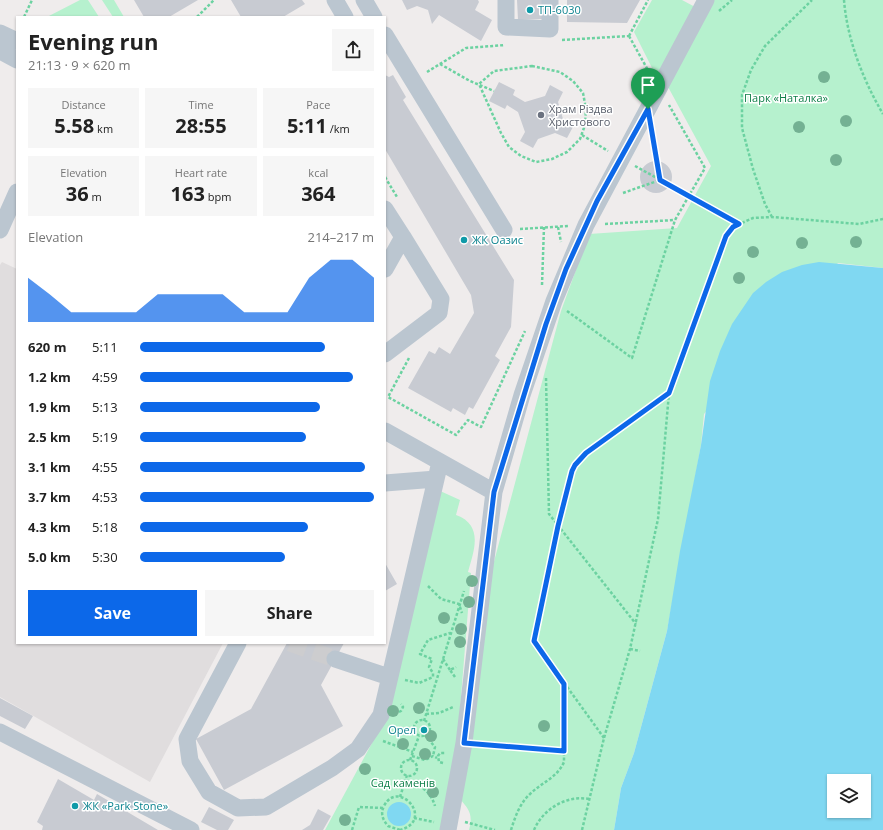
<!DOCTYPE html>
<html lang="en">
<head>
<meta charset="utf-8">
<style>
	body { margin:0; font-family:"Open Sans",sans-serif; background:#f6f6f6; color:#222; height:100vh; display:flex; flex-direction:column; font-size:15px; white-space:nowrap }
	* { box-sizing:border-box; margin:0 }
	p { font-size:13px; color:#767676 }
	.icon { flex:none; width:22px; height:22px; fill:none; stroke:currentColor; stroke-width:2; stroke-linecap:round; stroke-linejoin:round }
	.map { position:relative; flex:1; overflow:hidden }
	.details { position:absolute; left:16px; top:16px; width:370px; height:628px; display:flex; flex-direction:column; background:#fff; border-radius:0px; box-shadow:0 1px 3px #0004 }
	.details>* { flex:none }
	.fabs { position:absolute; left:827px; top:774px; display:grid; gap:8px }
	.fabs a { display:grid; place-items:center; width:44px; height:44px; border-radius:0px; background:#fff; box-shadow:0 1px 3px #0004; font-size:20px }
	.pin { position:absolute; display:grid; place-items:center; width:34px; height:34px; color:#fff; margin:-41px -17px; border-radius:50% 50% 50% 0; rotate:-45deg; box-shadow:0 0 4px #0007 }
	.pin .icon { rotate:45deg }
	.round { display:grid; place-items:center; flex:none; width:42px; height:42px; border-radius:0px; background:#f6f6f6 }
	.overview { display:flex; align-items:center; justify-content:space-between; height:68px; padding:0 12px }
	h1 { font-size:22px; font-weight:700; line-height:30px }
	.metrics { display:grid; grid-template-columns:repeat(3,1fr); gap:6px; height:68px; padding:4px 12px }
	.metrics div { display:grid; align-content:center; border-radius:0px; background:#f6f6f6; text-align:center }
	.metrics b { font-size:20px; font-weight:700 }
	.metrics small { font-size:11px; font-weight:400 }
	.metrics p { font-size:11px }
	.chart { height:112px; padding:8px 12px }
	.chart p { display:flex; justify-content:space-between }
	.chart svg { width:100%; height:72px; margin-top:4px; fill:#0c68e9; opacity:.7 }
	.button { display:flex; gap:8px; margin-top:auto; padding:8px 12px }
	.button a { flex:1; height:46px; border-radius:0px; background:#0c68e9; color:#fff; font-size:16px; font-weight:700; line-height:46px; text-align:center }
	.button a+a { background:#f6f6f6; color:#222 }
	ul { padding:0 12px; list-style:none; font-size:13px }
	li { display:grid; grid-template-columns:64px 48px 1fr; align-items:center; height:30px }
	li i { height:10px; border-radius:5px; background:#0c68e9 }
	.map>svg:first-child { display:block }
	.education { fill:#e0ddde }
	.green { fill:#b6f1ce }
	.water { fill:#80d8f2; fill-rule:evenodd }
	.building { fill:#c8cbd2 }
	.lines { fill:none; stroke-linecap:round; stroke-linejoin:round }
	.minor-tunnel { stroke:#cdcdcf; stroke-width:17; stroke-dasharray:17 8; stroke-linecap:butt }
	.path { stroke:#6cd2a1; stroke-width:2.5; stroke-dasharray:3 2; stroke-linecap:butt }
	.minor { stroke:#bbc6d0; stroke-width:17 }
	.tree { fill:#74b193 }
	.route-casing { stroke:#fff; stroke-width:8 }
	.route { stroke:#0c68e9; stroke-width:5 }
	.culture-dot { fill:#0f9aa8; stroke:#fff; stroke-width:1.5 }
	.worship-dot { fill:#6b7280; stroke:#fff; stroke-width:1.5 }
	.labels { text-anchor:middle; stroke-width:3; stroke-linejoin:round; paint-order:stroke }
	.culture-label { font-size:11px; fill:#0d838f; stroke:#fff; text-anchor:start }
	.park-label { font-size:11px; fill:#10804a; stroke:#fff }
	.worship-label { font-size:11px; fill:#5b616d; stroke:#fff; text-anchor:start }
</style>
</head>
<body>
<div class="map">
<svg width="883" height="830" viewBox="0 0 883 830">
	<rect width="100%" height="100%" fill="#efecec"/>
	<path class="education" d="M 2,262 L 17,269 L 17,643 L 223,643 L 150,782 L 0,697 L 0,265 Z"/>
	<path class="green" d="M 80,0 L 88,0 L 99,17 L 47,17 Z
		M 102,0 L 114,0 L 124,17 L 113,17 Z
		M 652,0 L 682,0 L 697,8 L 659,82 L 634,32 Z
		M 712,0 L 883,0 L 883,268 L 838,263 L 704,414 L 701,445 L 667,631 L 634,753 L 621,788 L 614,830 L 469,830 C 473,815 470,810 459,798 L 484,599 L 561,311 L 589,234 L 677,228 L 711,166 L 667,85 Z
		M 438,490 L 460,500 L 456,515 C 484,525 474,551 468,572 L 471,573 L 456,759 L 442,830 L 325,830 L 372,743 Z"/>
	<path class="water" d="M 819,262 L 883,268 L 883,830 L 614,830 L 621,788 L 634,753 L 667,631 L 680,551 L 701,445 L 710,381 L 720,351 L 732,324 L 753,293 L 766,282 L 782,272 L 802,265 ZM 834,781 L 864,781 L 864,811 L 834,811 Z
		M387 814a12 12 0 1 1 24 0a12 12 0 1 1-24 0Z"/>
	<path class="building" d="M 134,0 L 198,0 L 169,17 L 144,17 Z
		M 231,0 L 302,0 L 305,4 L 283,17 L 241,17 Z
		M 402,0 L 478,0 L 479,2 L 475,10 L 492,20 L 481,41 L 439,15 L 432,24 L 428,10 L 417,6 L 407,10 Z
		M 517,0 L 543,0 L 544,19 L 518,20 Z
		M 567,0 L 640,0 L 627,23 L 567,22 Z
		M 385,75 L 389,77 L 393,75 L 406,97 L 403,100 L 514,280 L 511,327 L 495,356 L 500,360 L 473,409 L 469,407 L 465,415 L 453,408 L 451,412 L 408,388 L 429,351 L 435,354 L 439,347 L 450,354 L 474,313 L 471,295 L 385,149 Z
		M 499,82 L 515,90 L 513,95 L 525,102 L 545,96 L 550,85 L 563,92 L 558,102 L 563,119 L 574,125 L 567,138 L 555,133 L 538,139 L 533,148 L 520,141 L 525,132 L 518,112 L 507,105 L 505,109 L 489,101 Z
		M640 177a16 16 0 1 1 32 0a16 16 0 1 1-32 0Z
		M 385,563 L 397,584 L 385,591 Z
		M 287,643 L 344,643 L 321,685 L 343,726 L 224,790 L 196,739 L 251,709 Z
		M 0,698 L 33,716 L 25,729 L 0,716 Z
		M 58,779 L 94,800 L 97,794 L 158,830 L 42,830 L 43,826 L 37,822 Z
		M 209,807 L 234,820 L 228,830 L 217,830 L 201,822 Z
		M 318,809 L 331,816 L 323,830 L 302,830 L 310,825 Z"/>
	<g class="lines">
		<path class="minor-tunnel" d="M 290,643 L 335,659"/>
		<path class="path" d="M 844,0 C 847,39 863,80 883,114
			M 719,11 L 732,0
			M 24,17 L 32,0
			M 197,17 L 214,0
			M 629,36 L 649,72
			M 629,36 L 648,0
			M 562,40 L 629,36
			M 440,64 L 470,81 L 494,91
			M 532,66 L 560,72 L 573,81 L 583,93 L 586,109 L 585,125 L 580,139 L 567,152 L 552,159 L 536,162 L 521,156 L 509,147 L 501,133 L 479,84 L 494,71 Z
			M 427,72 L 466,48 L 505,45
			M 582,135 L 608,151
			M 635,166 L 739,223
			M 385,177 L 397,197
			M 623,193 L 660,180 L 653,135
			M 772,217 L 765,204 L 753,169 L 742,128 L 742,95 L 751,70 L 765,46 L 812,0
			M 605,224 L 675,220
			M 558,227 L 561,242
			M 520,229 L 568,226
			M 542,285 L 544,227
			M 567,311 L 632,358 L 675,220 L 705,168 L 669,105
			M 409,358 L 388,397 L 456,435 L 468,420 L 481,427 L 525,331
			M 546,378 L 549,514 L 636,624
			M 428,586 L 441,599 L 459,604 L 462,613
			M 630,649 L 640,651
			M 443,659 L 450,670
			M 455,677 L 450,670 L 456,667
			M 405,680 L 419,683 L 433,677 L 433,673 L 429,667 L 432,659 L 420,654 L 428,640 L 450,633
			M 399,712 L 401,711 L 403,707 L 401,704
			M 426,714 L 439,713 L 453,707
			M414 728a8 8 0 1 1 16 0a8 8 0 1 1-16 0Z
			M 424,721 L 464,591
			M 425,735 L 435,747 L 433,756
			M 604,738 L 534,641 L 558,526 L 572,471 L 575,465 L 585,453 L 668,393
			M 383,741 L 413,752
			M 479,744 L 564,751
			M 412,756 L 425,760 L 433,756 L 437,758
			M 410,760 L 419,736
			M401 768a8 8 0 1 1 16 0a8 8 0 1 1-16 0Z
			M 443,763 L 439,762 L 438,756 L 440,753 L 446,753
			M 405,780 C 420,785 430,790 435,806
			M 400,797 L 407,775
			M 414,818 L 434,822
			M 465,822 L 495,830
			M 352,830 L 359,807 L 383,808
			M 400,830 L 388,826 C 383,820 380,814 384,806 C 398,778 436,820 400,830
			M 511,830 C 515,817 520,803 530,794 C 542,782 557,778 564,762 L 564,685
			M 534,830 C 543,809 566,795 589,799
			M 582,830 L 604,738 L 630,649 L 658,519 L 669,393 L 726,236 L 733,227 L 753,218 L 772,217 L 859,224 L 883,219"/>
		<path class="minor" d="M 335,0 L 345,17
			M 364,0 L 374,17
			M 506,0 L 506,27 L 550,29 L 550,0
			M 0,33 L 17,41
			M 385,35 L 504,230
			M 0,51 L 17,60
			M 385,209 L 403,237
			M 0,230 L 17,192
			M 385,269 L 403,237 L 441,299 L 439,313 L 385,354
			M 385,431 L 494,492
			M 385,483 L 436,479
			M 238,643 L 187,739 L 190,761 L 209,792 L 238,808 L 266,807 L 332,768 L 358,749 L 381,715 L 440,462
			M 335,659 L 389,677
			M 0,732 L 191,830
			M 448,830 L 464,743 L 494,492 L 522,395 L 554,301 L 586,225 L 706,0"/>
	</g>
	<g class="tree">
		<circle cx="824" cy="77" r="6"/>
		<circle cx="846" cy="121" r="6"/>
		<circle cx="799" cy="127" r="6"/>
		<circle cx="836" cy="160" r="6"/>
		<circle cx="856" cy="242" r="6"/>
		<circle cx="802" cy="243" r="6"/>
		<circle cx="753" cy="252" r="6"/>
		<circle cx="739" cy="278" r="6"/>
		<circle cx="472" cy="581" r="6"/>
		<circle cx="469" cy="602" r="6"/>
		<circle cx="444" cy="618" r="6"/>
		<circle cx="461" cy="629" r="6"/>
		<circle cx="460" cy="642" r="6"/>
		<circle cx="419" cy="708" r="6"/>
		<circle cx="393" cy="711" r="6"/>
		<circle cx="544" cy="726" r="6"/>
		<circle cx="431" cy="736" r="6"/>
		<circle cx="403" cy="744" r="6"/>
		<circle cx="425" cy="754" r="6"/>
		<circle cx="365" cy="769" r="6"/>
		<circle cx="433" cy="792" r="6"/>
		<circle cx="345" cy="820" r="6"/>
	</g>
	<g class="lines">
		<defs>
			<path id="route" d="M 648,109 L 660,180 L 739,224 L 733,227 L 726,236 L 669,393 L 586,453 L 575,465 L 572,471 L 558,526 L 534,641 L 564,684 L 564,751 L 464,743 L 494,492 L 546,324 L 566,269 L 597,201 Z"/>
		</defs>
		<use href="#route" class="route-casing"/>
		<use href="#route" class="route"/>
	</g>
	<g class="culture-dot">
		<circle cx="530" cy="10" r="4"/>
		<circle cx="464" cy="240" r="4"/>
		<circle cx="424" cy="730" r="4"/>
		<circle cx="75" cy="806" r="4"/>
	</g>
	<circle class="worship-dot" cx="541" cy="115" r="4"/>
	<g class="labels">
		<g class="culture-label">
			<text x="538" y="14">ТП-6030</text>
			<text x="472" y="244">ЖК Оазис</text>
			<text x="416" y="734" text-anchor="end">Орел</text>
			<text x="83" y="810">ЖК «Park Stone»</text>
		</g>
		<g class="park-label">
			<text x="786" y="102">Парк «Наталка»</text>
			<text x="403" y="787">Сад каменів</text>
		</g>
		<g class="worship-label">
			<text x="549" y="113">Храм Різдва<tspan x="549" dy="13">Христового</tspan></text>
		</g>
	</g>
</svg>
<div class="fabs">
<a><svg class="icon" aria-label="layers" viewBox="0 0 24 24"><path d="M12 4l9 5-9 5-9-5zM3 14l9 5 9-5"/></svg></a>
</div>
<div class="pin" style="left:648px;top:109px;background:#1e9e55"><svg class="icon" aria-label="arrive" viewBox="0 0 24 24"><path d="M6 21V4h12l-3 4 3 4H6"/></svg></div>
<section class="details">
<div class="overview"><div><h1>Evening run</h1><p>21:13 · 9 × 620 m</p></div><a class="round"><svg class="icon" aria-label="share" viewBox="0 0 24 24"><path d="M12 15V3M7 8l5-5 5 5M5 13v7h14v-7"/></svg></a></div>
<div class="metrics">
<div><p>Distance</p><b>5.58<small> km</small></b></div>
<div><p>Time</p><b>28:55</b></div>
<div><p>Pace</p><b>5:11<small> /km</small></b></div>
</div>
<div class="metrics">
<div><p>Elevation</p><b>36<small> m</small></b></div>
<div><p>Heart rate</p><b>163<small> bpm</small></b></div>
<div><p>kcal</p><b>364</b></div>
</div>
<div class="chart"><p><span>Elevation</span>214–217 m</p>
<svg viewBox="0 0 160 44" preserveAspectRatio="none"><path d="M0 44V17L10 27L20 38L30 38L40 38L50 38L60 27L70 27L80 27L90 27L100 38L110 38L120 38L130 17L140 6L150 6L160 17V44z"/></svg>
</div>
<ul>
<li><b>620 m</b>5:11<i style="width:79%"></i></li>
<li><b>1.2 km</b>4:59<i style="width:91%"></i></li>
<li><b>1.9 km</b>5:13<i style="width:77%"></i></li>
<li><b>2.5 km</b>5:19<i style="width:71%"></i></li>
<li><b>3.1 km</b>4:55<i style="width:96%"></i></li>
<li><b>3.7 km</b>4:53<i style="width:100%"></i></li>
<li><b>4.3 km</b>5:18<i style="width:72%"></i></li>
<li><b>5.0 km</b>5:30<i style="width:62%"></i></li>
</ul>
<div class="button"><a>Save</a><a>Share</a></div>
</section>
</div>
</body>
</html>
